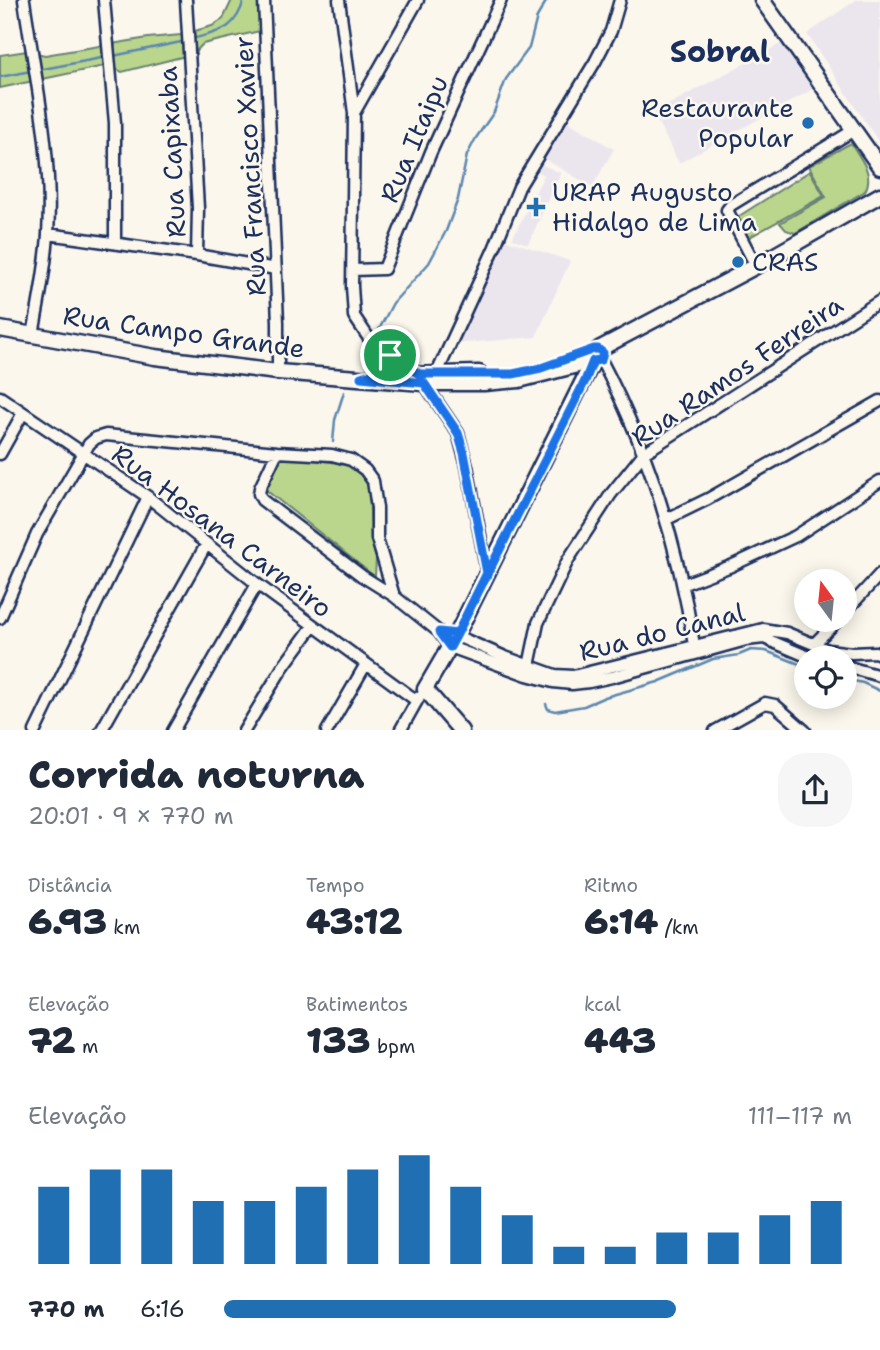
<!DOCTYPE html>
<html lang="pt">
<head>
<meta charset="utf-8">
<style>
	body { margin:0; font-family:"Shantell Sans",sans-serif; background:#f6f6f7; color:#1f2937; height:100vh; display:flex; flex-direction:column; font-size:26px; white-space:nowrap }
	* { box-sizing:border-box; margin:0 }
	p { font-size:23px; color:#747a83 }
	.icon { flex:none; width:38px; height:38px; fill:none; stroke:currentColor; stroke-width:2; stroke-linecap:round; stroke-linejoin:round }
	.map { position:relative; height:730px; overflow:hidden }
	.details { display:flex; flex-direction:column; background:#fff; flex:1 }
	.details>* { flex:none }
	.needle { width:46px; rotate:345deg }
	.tools { position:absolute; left:794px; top:569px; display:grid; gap:14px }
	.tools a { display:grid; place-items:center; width:63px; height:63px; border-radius:50%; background:#fff; box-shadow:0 4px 18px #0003; font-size:35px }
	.pin { position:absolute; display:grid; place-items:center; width:60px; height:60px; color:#fff; margin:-30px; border:4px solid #fff; border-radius:50%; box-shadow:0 2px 7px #0007 }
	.round { display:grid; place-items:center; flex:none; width:74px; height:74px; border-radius:28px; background:#f6f6f7 }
	.overview { display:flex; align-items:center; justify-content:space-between; height:119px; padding:0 28px }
	h1 { font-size:38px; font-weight:800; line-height:52px }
	.figures { display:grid; grid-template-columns:repeat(3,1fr); gap:10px; height:119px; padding:7px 28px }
	.figures div { display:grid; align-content:center }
	.figures b { font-size:35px; font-weight:800 }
	.figures small { font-size:19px; font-weight:400 }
	.figures p { font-size:19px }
	.chart { height:196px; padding:14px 28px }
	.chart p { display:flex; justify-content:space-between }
	.chart svg { width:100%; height:126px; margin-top:7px; stroke:#1f6fb2; stroke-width:6 }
	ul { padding:0 28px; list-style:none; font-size:23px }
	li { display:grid; grid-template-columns:112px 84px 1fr; align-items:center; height:52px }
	li i { height:18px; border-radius:9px; background:#1f6fb2 }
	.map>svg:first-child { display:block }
	.built { fill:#ebe6ee }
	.green { fill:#bad58c; stroke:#6a8275; stroke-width:2 }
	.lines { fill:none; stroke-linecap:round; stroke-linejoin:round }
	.stream { stroke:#5c87b0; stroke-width:2.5 }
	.street-casing { stroke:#1b2f5e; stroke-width:15 }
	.secondary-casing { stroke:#1b2f5e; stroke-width:19 }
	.street { stroke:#fbf7ec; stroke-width:10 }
	.secondary { stroke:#fbf7ec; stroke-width:14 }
	.route-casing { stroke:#fff; stroke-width:14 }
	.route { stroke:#1a73e8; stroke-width:9 }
	.poi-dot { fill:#1f6fb2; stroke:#fbf7ec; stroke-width:2.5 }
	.labels { text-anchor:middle; stroke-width:5; stroke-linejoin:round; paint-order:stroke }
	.poi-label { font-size:26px; fill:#1b2f5e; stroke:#fbf7ec; text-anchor:start }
	.street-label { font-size:26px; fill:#1b2f5e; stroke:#fbf7ec }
	.quarter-label { font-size:30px; font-weight:bold; fill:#1b2f5e; stroke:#fbf7ec }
</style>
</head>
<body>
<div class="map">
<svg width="880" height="731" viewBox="0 0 880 731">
	<rect width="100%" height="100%" fill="#fbf7ec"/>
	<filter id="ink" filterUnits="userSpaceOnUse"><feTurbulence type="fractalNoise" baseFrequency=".0143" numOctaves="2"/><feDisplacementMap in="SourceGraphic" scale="14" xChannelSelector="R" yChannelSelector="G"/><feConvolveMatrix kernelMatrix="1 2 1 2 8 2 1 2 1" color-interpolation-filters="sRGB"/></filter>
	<g filter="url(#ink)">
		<path class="built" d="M 856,0 L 880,0 L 880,144 L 807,34 Z
			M 784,42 L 815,88 L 679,163 L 653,113 Z
			M 565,120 L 614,149 L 592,187 L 543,158 Z
			M 540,164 L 561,173 L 528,244 L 512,239 L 544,175 L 536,170 Z
			M 501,238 L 570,261 L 536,337 L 455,344 Z"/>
		<path class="green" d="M 232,0 L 259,0 L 260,31 L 203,44 L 193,54 L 122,72 L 109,65 L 0,88 L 0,55 L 27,51 L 45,55 L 148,38 L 181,35 L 212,26 L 223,19 Z
			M 851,143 C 860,158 875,174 865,191 L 795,233 L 786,230 L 780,223 L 826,197 L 809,166 Z
			M 810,171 L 824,196 L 746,239 L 736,218 Z
			M 287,457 L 350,464 L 369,484 L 371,539 L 376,559 L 375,577 L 266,490 L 266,485 L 280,458 Z"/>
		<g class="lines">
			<path class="stream" d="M 192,39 C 220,31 235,31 244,0
				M 113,56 L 186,41
				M 38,70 L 107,57
				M 0,77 L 31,71
				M 375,337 L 393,303 L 429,263 L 446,231 L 458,199 L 467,155 L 476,138 L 494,112 L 506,79 L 529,48 L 537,17 L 547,0
				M 333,442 L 335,420 L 344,392
				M 845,679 L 863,683 L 880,691
				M 546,704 L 548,709 L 555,711 L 584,706 L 605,697 L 658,682 L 713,659 L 739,655 L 751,650 L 766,651 L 807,667"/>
			<defs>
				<path id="street" d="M 24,0 C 35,77 53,156 48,234 C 46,268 39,301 33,335
					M 104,0 L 115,123 L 115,242
					M 186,0 L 198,208 L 197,255
					M 264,0 L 278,322 L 278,372
					M 339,0 L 354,113 L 352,286 L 354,316 L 368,337 L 390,355 L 419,374
					M 354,113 L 418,0
					M 48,234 L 197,255 L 276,269
					M 756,266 L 727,210 L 731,205 L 854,130
					M 353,270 L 384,269 L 431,152 L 501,0
					M 601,360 C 649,451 678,544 694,645
					M 437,373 L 494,249 L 519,187 L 595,62 L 611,31 L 620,0
					M 367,376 L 389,369 L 392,362 L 390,355
					M 424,383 L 458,433 L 467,466 L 487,572
					M 0,397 L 148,497 L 257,584 L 417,701
					M 277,452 L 260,488 L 259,494 L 262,500 L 362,576 L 394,596 L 439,632 L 450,647 L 527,675 L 553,682 L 572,684 L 589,682 L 612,677 L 746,640 L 764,638 L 811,658
					M 0,454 L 23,413
					M 667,519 L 708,499 L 880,401
					M 684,584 L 731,566 L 796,536 L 880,481
					M 845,612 L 880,574
					M 0,618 L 37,534 L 89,444 L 96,438 L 106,435 L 277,452 L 332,455 L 351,460 L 365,470 L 373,481 L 377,508 L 377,539 L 394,596
					M 452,634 L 505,657 L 555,675 L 573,676 L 763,629 L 787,633 L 828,650 L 852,653 L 875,652 L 880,654
					M 815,643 L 838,620
					M 529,666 L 538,623 L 568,560 L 611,494 L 644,453 L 880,301
					M 845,666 L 880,676
					M 35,731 L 148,497
					M 101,731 L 206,545
					M 173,731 L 257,584
					M 244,731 L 283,667 L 313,626
					M 327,731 L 366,664
					M 400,731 L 419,697
					M 715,731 L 765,703 L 775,705 L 805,731"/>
				<path id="secondary" d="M 762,0 L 880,167
					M 0,329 L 155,357 L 278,372 L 424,383 L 484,383 L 519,380 L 593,361
					M 599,349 L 756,266 L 880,195
					M 408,375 L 479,373
					M 461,731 L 425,689 L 457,634 L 593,361"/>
			</defs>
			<use href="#street" class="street-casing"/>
			<use href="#secondary" class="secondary-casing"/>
			<use href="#street" class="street"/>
			<use href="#secondary" class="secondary"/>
		</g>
	</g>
	<g class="lines" filter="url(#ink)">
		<defs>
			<path id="route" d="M 390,355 L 392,362 L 389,369 L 361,377 L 424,383 L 458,433 L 464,453 L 487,573 L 457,634 L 439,632 L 450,647 L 457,634 L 585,381 L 593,361 L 601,360 L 603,353 L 598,349 L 594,349 L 541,368 L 513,374 L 419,374 L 390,355"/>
		</defs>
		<use href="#route" class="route-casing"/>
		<use href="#route" class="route"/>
	</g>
	<g class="poi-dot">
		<circle cx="808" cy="123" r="7"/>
		<path d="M532.5 196.5h7v7h7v7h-7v7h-7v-7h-7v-7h7z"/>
		<circle cx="738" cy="262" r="7"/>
	</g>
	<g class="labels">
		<g class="poi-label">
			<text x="794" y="117" text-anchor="end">Restaurante<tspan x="794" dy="30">Popular</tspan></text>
			<text x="552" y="201">URAP Augusto<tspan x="552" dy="30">Hidalgo de Lima</tspan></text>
			<text x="752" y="271">CRAS</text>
		</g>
		<g class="street-label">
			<text transform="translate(414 139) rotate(-67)" y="9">Rua Itaipu</text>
			<text transform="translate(172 152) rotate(-93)" y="9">Rua Capixaba</text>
			<text transform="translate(250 166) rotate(-93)" y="9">Rua Francisco Xavier</text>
			<text transform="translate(184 332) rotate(8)" y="9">Rua Campo Grande</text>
			<text transform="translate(737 371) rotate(-34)" y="9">Rua Ramos Ferreira</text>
			<text transform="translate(222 531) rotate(37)" y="9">Rua Hosana Carneiro</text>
			<text transform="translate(662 632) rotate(-14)" y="9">Rua do Canal</text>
		</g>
		<g class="quarter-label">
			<text x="720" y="62">Sobral</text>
		</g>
	</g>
</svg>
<div class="tools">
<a><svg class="needle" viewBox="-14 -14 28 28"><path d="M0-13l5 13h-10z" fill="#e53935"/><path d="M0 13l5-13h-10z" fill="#747a83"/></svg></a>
<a><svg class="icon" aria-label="locate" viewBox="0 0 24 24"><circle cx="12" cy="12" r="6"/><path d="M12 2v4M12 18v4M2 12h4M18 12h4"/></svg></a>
</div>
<div class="pin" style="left:390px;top:355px;background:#1e9e55"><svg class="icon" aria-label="arrive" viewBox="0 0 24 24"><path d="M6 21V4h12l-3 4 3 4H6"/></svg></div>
</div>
<section class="details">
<div class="overview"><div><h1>Corrida noturna</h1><p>20:01 · 9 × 770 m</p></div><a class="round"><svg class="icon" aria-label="share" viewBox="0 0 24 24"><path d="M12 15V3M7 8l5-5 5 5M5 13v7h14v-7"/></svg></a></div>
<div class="figures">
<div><p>Distância</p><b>6.93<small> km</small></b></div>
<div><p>Tempo</p><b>43:12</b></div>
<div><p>Ritmo</p><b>6:14<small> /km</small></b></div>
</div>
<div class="figures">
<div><p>Elevação</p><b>72<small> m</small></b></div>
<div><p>Batimentos</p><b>133<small> bpm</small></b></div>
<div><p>kcal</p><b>443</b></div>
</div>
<div class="chart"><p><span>Elevação</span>111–117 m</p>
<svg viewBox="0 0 160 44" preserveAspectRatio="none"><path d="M5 44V17M15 44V11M25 44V11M35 44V22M45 44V22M55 44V17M65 44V11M75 44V6M85 44V17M95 44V27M105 44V38M115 44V38M125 44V33M135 44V33M145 44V27M155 44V22"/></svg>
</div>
<ul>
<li><b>770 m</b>6:16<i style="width:72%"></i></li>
</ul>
</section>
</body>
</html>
